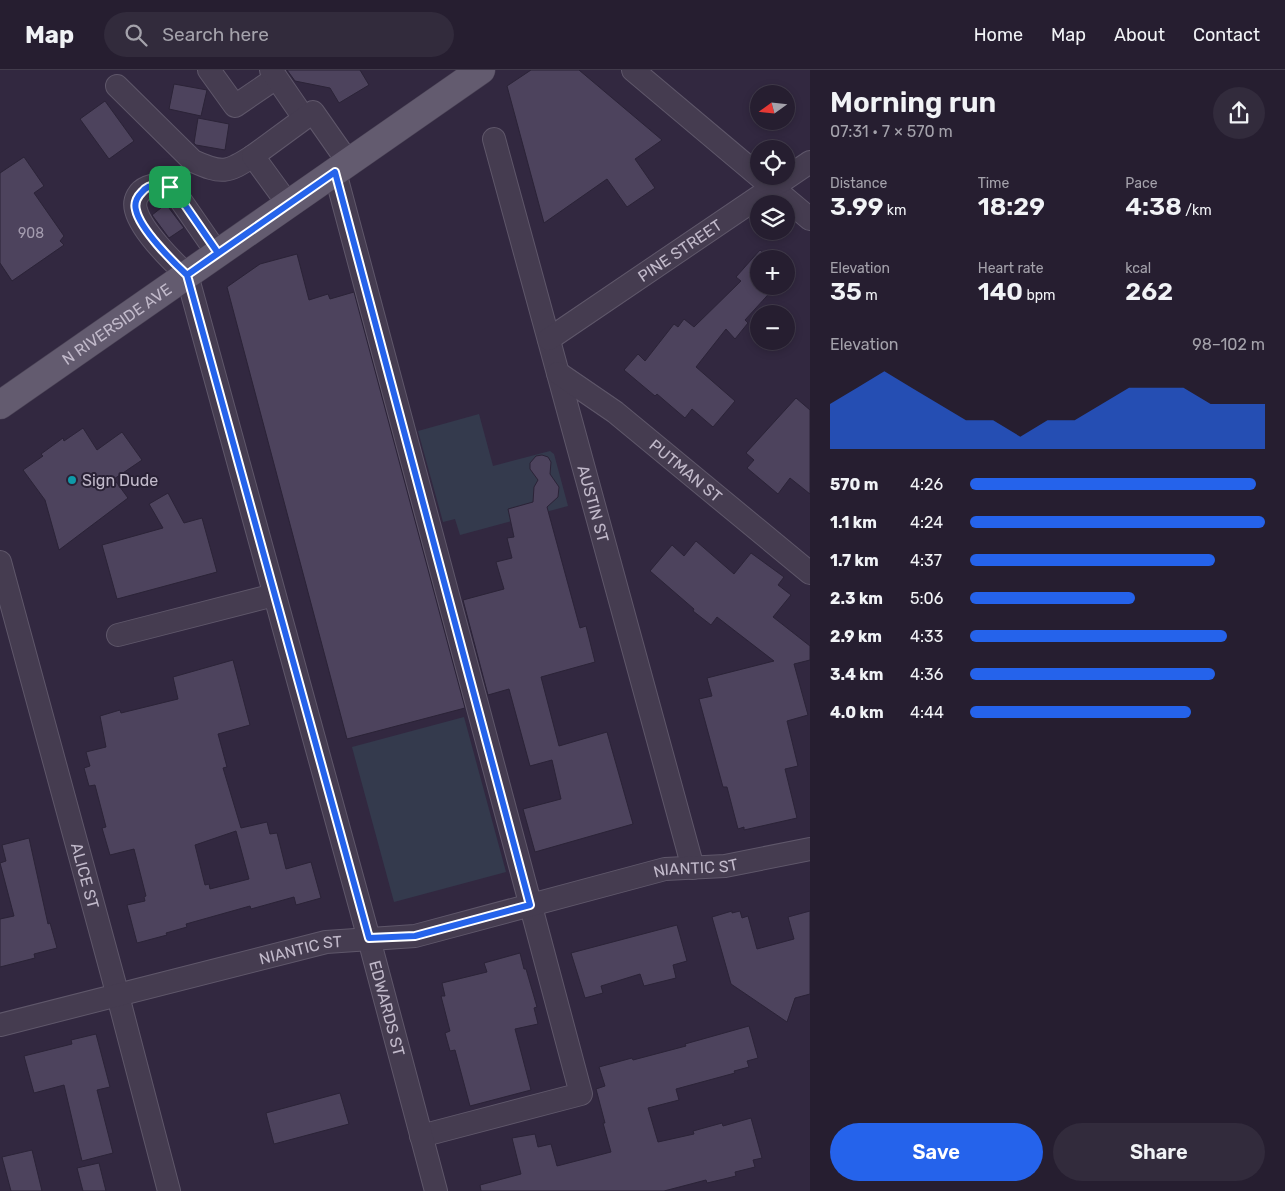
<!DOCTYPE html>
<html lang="en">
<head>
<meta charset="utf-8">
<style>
	body { margin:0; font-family:Rubik,sans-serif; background:#322b3c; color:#f1f3f6; height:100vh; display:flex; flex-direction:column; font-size:19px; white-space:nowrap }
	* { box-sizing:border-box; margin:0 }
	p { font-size:16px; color:#a4a2ab }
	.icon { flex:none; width:28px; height:28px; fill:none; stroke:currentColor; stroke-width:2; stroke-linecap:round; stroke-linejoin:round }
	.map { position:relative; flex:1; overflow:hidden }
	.details { display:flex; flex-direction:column; background:#261e30; width:475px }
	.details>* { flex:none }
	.needle { width:32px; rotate:255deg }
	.controls { position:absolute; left:750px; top:15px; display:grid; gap:10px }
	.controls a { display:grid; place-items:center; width:45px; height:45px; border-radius:50%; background:#261e30; box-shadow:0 2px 8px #0003,0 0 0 1px #423c4c; font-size:25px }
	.pin { position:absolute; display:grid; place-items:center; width:42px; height:42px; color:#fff; margin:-21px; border-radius:10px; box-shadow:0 2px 8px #0006 }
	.round { display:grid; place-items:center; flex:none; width:52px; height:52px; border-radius:26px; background:#322b3c }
	.summary { display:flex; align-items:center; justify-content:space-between; height:85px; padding:0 20px }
	h1 { font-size:28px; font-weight:600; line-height:38px }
	.figures { display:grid; grid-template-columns:repeat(3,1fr); gap:8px; height:85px; padding:5px 20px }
	.figures div { display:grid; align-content:center }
	.figures b { font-size:25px; font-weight:600 }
	.figures small { font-size:14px; font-weight:400 }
	.figures p { font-size:14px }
	.chart { height:140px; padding:10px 20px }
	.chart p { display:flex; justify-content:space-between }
	.chart svg { width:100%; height:90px; margin-top:5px; fill:#2563eb; opacity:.7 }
	.action { display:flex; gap:10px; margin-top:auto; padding:10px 20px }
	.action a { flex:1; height:58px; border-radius:30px; background:#2563eb; color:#fff; font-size:20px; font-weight:600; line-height:58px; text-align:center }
	.action a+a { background:#322b3c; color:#f1f3f6 }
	ul { padding:0 20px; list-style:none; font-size:16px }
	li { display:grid; grid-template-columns:80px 60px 1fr; align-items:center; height:38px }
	li i { height:12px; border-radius:6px; background:#2563eb }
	header { display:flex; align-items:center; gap:30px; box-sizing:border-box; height:70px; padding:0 25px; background:#261e30; border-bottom:1px solid #423c4c }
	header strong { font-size:24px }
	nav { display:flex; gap:28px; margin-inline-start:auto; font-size:18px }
	.search { width:350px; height:45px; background:#322b3c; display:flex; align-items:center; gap:12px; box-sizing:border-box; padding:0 18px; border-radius:28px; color:#a4a2ab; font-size:19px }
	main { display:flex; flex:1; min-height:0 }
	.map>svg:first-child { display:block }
	.green { fill:#343a4d }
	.building { fill:#4d435d; stroke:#2b2337; fill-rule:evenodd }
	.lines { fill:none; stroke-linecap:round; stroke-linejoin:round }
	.minor-casing { stroke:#5f576a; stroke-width:24 }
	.major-casing { stroke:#4b4356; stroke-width:29 }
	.minor { stroke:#453c50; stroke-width:22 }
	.major { stroke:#635b6f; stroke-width:28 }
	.route-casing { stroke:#fff; stroke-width:10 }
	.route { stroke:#2563eb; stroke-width:6 }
	.culture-dot { fill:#0f9aa8; stroke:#292135; stroke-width:2 }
	.labels { text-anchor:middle; stroke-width:4; stroke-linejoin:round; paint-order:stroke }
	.number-label { font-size:14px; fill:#a49caf }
	.street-label { font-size:16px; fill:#c1b9ca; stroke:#292135 }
	.poi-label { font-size:16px; fill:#c1b9ca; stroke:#292135; text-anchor:start }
</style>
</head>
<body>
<header>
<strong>Map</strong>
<div class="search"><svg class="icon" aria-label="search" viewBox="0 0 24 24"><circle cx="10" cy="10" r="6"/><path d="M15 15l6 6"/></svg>Search here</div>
<nav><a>Home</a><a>Map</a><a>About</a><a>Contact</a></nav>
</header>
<main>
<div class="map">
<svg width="810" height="1121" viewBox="0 0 810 1121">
	<rect width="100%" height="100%" fill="#322840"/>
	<path class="green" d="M 479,344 L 493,396 L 550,381 L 554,384 L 568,436 L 460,465 L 455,449 L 443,452 L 418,361 Z
		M 464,647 L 506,802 L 394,832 L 352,677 Z"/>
	<path class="building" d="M 287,0 L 360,0 L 369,15 L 339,33 L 330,18 L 295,11 Z
		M 531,0 L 579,0 L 662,70 L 635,89 L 655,118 L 627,137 L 607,109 L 544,153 L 507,16 Z
		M 174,14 L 207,20 L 201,46 L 169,39 Z
		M 105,31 L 134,71 L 109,89 L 80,49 Z
		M 198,48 L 229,54 L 225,80 L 196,75 L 194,73 Z
		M 24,87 L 44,116 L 34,123 L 64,166 L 60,171 L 64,175 L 12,211 L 0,193 L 0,103 Z
		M 166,134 L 184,158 L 169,168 L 152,145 Z
		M 760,180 L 771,189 L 759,189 L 759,216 L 776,216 L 745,250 L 748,253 L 735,269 L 726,259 L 696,297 L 735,331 L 713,357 L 692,339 L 685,348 L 657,324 L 655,326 L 624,300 L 638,284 L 645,291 L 674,254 L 678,257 L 684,249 L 694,257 L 741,211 L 736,207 Z
		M 297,184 L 309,230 L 328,224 L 330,229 L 354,222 L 465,638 L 347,669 L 227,217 L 260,194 Z
		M 796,328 L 810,340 L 810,424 L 790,408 L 778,424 L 747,398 L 754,390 L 746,383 Z
		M 83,358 L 97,380 L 122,362 L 142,390 L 114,409 L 128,428 L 59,480 L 45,430 L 23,400 L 43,386 L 41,384 L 63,368 L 64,371 Z
		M 542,385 L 548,387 L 551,392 L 550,404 L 559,417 L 558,427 L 547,437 L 580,558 L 586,556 L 595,592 L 541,607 L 559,676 L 607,662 L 633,754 L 535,782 L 523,739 L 561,729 L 552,690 L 530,696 L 509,619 L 488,625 L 463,530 L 504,519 L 496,492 L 512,488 L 507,468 L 514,467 L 508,439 L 533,432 L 534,417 L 538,410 L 530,399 L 530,393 L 536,386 Z
		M 168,423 L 184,453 L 202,448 L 217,502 L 117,529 L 102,475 L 163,458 L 149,434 Z
		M 696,471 L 734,504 L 751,483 L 784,507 L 778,515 L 791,525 L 773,547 L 810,576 L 810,590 L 794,594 L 808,645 L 787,651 L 798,696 L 785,699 L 797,748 L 744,760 L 744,757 L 738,759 L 727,717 L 723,717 L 699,629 L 712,626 L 707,608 L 774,591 L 717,547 L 711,555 L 693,541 L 694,539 L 650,501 L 672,475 L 684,486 Z
		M 233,590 L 250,655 L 218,664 L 227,697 L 223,698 L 241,758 L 267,752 L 270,764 L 277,763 L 286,799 L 311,792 L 321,828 L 296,835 L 294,827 L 251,839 L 250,836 L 186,854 L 187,857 L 166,863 L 167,865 L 137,873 L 127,835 L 145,831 L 144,827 L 146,826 L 134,779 L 110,785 L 102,758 L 106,757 L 95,715 L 89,716 L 84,698 L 90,696 L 86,682 L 106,677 L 100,646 L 120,640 L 121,643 L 178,629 L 173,607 ZM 236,761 L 249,809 L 210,819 L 209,814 L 205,815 L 195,775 Z
		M 29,768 L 48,854 L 50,853 L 57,878 L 34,884 L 35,888 L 0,897 L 0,849 L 14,846 L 0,793 L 6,791 L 2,775 Z
		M 732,841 L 732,843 L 740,841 L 742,848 L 748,846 L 757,879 L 794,869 L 788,847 L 810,841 L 810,924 L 795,928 L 787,952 L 731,914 L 712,847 Z
		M 677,855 L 687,891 L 673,895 L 676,908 L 644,916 L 640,904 L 601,916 L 603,923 L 585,928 L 571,883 Z
		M 520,883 L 524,899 L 526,899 L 537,937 L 534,938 L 538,954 L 515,959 L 531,1020 L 470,1036 L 455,980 L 450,981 L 445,963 L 450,961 L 441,926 L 445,926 L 442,913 L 487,902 L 484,893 Z
		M 749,956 L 758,988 L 747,991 L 749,997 L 734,1001 L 735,1003 L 676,1019 L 679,1030 L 648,1038 L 658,1072 L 694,1064 L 693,1061 L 722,1053 L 723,1056 L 751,1048 L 762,1088 L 753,1090 L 755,1097 L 735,1102 L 736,1106 L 724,1109 L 707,1113 L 706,1110 L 664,1121 L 481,1121 L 480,1115 L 521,1104 L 512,1068 L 535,1064 L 538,1077 L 551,1074 L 557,1096 L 611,1082 L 603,1053 L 605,1053 L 596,1019 L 605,1016 L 599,997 L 632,988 L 633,990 L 686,976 L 685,974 Z
		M 96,964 L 110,1017 L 97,1020 L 113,1083 L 82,1091 L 64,1015 L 34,1023 L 24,986 L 72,974 L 71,970 Z
		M 340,1023 L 349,1054 L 274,1074 L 266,1043 Z
		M 32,1080 L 42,1121 L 11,1121 L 2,1087 Z
		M 99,1093 L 106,1121 L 83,1121 L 77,1098 Z"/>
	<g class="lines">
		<defs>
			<g id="minor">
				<path d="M 209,0 L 235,36 L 276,8"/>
				<path d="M 271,0 L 304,48"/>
				<path d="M 633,0 L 810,149"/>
				<path d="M 117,16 L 193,91 C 222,104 227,103 253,86"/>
				<path id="s1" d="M 494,69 L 693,798"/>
				<path d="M 335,102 L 581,1024 L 421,1066"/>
				<path d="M 288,134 L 253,86 L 313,42 L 348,92"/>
				<path id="s2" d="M 217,183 L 175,122 C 160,107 130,118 136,140 C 141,160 172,191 187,205 L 369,869 L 436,1121"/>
				<path id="s3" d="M 549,269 L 810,92"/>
				<path id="s4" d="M 558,303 L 615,342 L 810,503"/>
				<path id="s5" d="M 0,492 L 118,926 L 169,1121"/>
				<path d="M 118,565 L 274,525"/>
				<path id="s6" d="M 0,955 L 326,872 L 415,866 L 665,799 L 725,796 L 810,779"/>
			</g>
			<g id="major">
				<path id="s7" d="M 0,335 L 481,0"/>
			</g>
		</defs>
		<use href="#minor" class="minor-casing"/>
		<use href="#major" class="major-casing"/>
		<use href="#minor" class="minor"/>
		<use href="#major" class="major"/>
	</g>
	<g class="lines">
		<defs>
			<path id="route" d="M 170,117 L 176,122 L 218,183 L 187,205 L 369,868 L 415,866 L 530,835 L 335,102 L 187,205 C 172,191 140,159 136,140 C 134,133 137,127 142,122 C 149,113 160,114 170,117"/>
		</defs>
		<use href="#route" class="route-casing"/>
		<use href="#route" class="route"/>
	</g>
	<circle class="culture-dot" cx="72" cy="410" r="5"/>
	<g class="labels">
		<g class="number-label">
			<text x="31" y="168">908</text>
		</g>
		<g class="street-label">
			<text dy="6" stroke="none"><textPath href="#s3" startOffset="158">PINE STREET</textPath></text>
			<text dy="6" stroke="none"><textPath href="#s7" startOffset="142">N RIVERSIDE AVE</textPath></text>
			<text dy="6" stroke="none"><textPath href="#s4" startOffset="161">PUTMAN ST</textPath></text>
			<text dy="6" stroke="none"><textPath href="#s1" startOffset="378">AUSTIN ST</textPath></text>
			<text dy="6" stroke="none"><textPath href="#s6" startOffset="715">NIANTIC ST</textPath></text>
			<text dy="6" stroke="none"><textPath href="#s5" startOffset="325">ALICE ST</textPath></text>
			<text dy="6" stroke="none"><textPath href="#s6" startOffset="310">NIANTIC ST</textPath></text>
			<text dy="6" stroke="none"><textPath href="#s2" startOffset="975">EDWARDS ST</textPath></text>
		</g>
		<g class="poi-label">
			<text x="82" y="416">Sign Dude</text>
		</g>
	</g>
</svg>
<div class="controls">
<a><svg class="needle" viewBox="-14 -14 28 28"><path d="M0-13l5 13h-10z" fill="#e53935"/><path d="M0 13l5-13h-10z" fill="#a4a2ab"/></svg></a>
<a><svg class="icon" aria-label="locate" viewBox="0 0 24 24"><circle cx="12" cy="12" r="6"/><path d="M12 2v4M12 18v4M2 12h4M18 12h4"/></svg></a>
<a><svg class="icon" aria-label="layers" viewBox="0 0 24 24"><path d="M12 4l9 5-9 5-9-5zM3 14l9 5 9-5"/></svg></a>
<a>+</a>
<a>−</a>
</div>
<div class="pin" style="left:170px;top:117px;background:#1e9e55"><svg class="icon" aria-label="arrive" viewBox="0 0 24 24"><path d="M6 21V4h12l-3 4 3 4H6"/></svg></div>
</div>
<section class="details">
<div class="summary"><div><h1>Morning run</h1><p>07:31 · 7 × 570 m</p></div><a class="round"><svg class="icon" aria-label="share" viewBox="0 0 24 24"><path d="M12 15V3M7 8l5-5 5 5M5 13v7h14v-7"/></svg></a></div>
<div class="figures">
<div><p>Distance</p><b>3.99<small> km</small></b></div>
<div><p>Time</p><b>18:29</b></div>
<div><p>Pace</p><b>4:38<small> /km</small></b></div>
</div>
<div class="figures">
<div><p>Elevation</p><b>35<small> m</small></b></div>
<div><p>Heart rate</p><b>140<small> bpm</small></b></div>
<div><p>kcal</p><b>262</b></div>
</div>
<div class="chart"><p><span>Elevation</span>98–102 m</p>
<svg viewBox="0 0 160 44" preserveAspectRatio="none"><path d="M0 44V22L10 14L20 6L30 14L40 22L50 30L60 30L70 38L80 30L90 30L100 22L110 14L120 14L130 14L140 22L150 22L160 22V44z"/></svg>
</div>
<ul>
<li><b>570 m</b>4:26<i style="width:97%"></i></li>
<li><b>1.1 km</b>4:24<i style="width:100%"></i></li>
<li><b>1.7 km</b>4:37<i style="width:83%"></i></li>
<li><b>2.3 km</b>5:06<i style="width:56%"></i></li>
<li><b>2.9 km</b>4:33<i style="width:87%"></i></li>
<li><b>3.4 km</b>4:36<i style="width:83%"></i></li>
<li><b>4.0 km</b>4:44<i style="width:75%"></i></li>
</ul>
<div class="action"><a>Save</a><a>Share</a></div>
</section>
</main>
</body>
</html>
